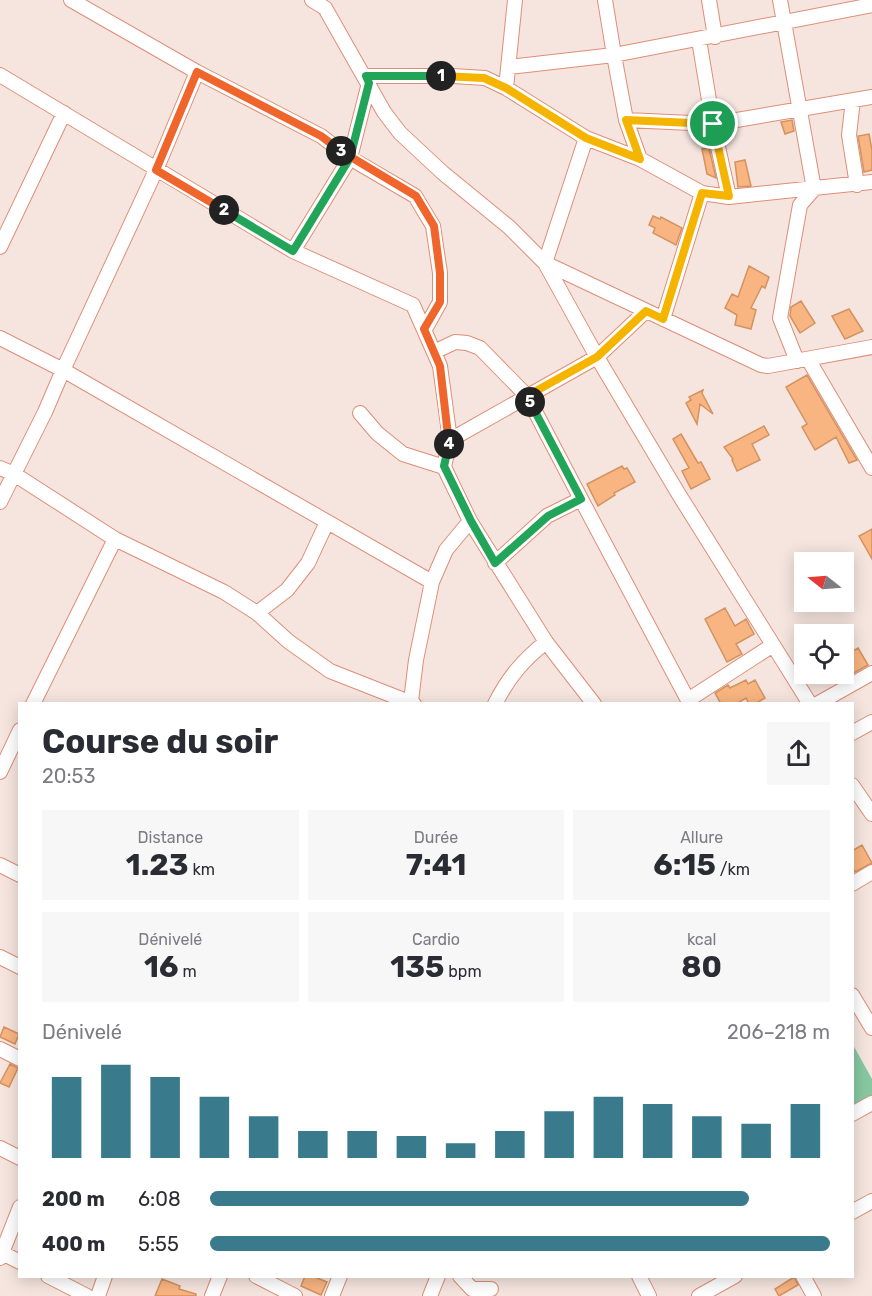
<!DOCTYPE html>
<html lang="fr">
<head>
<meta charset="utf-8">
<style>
	body { margin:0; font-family:Rubik,sans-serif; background:#f7f7f7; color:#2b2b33; height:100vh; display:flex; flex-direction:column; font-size:22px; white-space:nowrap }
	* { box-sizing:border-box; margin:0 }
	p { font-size:20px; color:#7c7c81 }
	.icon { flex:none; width:33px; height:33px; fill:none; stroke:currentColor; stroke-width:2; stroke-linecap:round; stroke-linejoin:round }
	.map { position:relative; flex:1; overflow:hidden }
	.panel { position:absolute; left:18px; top:702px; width:836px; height:576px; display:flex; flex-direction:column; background:#fff; border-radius:0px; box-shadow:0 3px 15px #0003 }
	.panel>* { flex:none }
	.needle { width:39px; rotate:287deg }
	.controls { position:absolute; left:794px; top:552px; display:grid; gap:12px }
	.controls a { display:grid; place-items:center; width:60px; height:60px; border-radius:0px; background:#fff; box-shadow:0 3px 15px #0003; font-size:30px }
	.pin { position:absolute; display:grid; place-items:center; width:51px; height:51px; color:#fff; margin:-26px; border:3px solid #fff; border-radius:50%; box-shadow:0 2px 6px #0007 }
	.km { position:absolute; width:30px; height:30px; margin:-15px; border-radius:50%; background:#222; color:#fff; font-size:16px; line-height:30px; text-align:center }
	.round { display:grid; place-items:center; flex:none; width:63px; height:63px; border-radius:0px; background:#f7f7f7 }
	.overview { display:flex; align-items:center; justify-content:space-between; height:102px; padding:0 24px }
	h1 { font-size:33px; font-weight:700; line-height:45px }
	.stats { display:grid; grid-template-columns:repeat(3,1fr); gap:9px; height:102px; padding:6px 24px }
	.stats div { display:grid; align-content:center; border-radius:0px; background:#f7f7f7; text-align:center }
	.stats b { font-size:30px; font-weight:700 }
	.stats small { font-size:16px; font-weight:400 }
	.stats p { font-size:16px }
	.chart { height:168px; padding:12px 24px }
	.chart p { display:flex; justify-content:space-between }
	.chart svg { width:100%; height:108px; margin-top:6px; stroke:#397a8c; stroke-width:6 }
	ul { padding:0 24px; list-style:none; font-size:20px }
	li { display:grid; grid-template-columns:96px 72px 1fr; align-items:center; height:45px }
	li i { height:15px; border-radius:8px; background:#397a8c }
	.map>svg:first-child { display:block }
	.green { fill:#87c8a2 }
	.building { fill:#f8b581; stroke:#d3925f; stroke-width:1.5 }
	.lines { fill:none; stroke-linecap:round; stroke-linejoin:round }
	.minor-casing { stroke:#de8e76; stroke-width:16 }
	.minor { stroke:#fff; stroke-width:14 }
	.split-1-casing { stroke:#fff; stroke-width:12 }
	.split-2-casing { stroke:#fff; stroke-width:12 }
	.split-3-casing { stroke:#fff; stroke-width:12 }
	.split-4-casing { stroke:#fff; stroke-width:12 }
	.split-5-casing { stroke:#fff; stroke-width:12 }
	.split-6-casing { stroke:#fff; stroke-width:12 }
	.split-1 { stroke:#f5b400; stroke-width:8 }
	.split-2 { stroke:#22a559; stroke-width:8 }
	.split-3 { stroke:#f0652b; stroke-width:8 }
	.split-4 { stroke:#f0652b; stroke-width:8 }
	.split-5 { stroke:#22a559; stroke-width:8 }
	.split-6 { stroke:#f5b400; stroke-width:8 }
</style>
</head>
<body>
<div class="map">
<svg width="872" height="1296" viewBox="0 0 872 1296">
	<rect width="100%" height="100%" fill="#f6e5df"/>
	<path class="green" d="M 852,1043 L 872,1079 L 872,1095 L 852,1106 Z"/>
	<path class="building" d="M 792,120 L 794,131 L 785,134 L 781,122 Z
		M 869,134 L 872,150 L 872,170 L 864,172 L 858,136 Z
		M 709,148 L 716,178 L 707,174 L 702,149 Z
		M 745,160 L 751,186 L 738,187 L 735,162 Z
		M 653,216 L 660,219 L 661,217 L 682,228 L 676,245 L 653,233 L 655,228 L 649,225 Z
		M 749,266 L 769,277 L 765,288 L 762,286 L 751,308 L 756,310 L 751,329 L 735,325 L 737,315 L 725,308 L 732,294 L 738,297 Z
		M 801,301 L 815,323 L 800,333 L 790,316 L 791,307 Z
		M 849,309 L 863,331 L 845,339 L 832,316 Z
		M 807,375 L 857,460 L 849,463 L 836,437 L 815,450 L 802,427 L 807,424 L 786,387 Z
		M 703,390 L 702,393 L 713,414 L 700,404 L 697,424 L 686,403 L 691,400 L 689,397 Z
		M 764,426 L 769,435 L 752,444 L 760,460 L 737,471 L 732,460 L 733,459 L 724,447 Z
		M 681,434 L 698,463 L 701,462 L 710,479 L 691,489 L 682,471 L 689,468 L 673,439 Z
		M 622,466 L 624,469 L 627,468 L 635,482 L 614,493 L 615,495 L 598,506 L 587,484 Z
		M 872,529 L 872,559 L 859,536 Z
		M 725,608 L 735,626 L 746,619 L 754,634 L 736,644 L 742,654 L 727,662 L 705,619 Z
		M 858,648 L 868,665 L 845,678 L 843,674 L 843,657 Z
		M 746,680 L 748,684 L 755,680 L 765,698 L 755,704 L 749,704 L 746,698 L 736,704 L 721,704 L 715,693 L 728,685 L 730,688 Z
		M 862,845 L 872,863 L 855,872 L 852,867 L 852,851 Z
		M 4,1027 L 19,1034 L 15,1044 L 0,1037 Z
		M 10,1064 L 18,1068 L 9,1087 L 0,1083 Z
		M 305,1276 L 312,1276 L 327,1282 L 321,1295 L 301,1286 Z
		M 794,1277 L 798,1285 L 779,1296 L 775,1289 Z
		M 162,1279 L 180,1286 L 179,1289 L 196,1294 L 196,1296 L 155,1296 Z"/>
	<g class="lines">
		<defs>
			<path id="minor" d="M 71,0 L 197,72 L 321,136 L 350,158 L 293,251
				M 312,0 L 325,8 L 384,112 L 400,133 L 443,173 L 509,227 L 545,263 L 597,357 L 678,493 L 810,704
				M 709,0 L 715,37
				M 780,0 L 814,189 L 800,205 L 780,318 L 797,361
				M 699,40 L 713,124 L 729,197
				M 509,67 L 614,55 L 605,0
				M 0,75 L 293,251 L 413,305 L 440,366 L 450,440
				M 366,76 L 453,76 L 485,78 L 506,88 L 586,138
				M 369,83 L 350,158 L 415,196 L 433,226 L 440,273 L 440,302 L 425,329
				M 506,88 L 515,0
				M 853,100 L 849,135 L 857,185
				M 626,120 L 713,124 L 872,97
				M 640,159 L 626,120 L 614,55 L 872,5
				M 872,182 L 729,197 L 702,193 L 640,159 L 586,138 L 545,263 L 761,365 L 768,366 L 872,347
				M 0,247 L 64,113
				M 663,319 L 702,193
				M 0,338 L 63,370 L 432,582
				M 434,352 L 455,342 L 467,343 L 480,348 L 527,396 L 581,499
				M 808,359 L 872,468
				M 360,413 L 377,433 L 403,454 L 444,467
				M 0,468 L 14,474 L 115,539 L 224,592 L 257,613 L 288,641 L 330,671 L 414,704
				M 0,502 L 45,412 L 63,370 L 156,170 L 197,72
				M 470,521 L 444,467 L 450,440 L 597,357 L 646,311
				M 495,563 L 547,516 L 581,499 L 690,704
				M 257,613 L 287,590 L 308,563 L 327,522
				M 688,700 L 773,645
				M 411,701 L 416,660 L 432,582 L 446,550 L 470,521 L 546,642 L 594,704
				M 33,704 L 115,539
				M 495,704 C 508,678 523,660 546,642
				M 817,704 L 872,673
				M 852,733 L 872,722
				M 0,772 L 20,730
				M 852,785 L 872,814
				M 0,865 L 20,875
				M 852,884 L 872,872
				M 0,957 L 20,967
				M 852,995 L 872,1028
				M 0,1049 L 20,1059
				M 852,1114 L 872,1103
				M 0,1148 L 20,1158
				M 852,1212 L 872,1201
				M 0,1252 L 20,1262
				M 0,1258 L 20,1207
				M 48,1276 L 87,1296
				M 256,1276 L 295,1296
				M 460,1276 L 472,1289 L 491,1289
				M 639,1276 L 649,1296
				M 803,1276 L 814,1296
				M 98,1296 L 105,1276
				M 212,1296 L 220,1276
				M 332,1296 L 340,1276
				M 430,1296 L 438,1276
				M 699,1296 L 735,1276"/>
		</defs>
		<use href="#minor" class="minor-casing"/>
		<use href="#minor" class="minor"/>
	</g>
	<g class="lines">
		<defs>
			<path id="split-1" d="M 441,76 L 484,78 L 506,88 L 586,138 L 640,159 L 626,120 L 713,124"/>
			<path id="split-2" d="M 224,210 L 293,251 L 350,158 L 369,83 L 366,76 L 441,76"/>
			<path id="split-3" d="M 224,210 L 156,170 L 197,72 L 321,136 L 341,151"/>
			<path id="split-4" d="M 341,151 L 416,196 L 434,226 L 440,273 L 440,302 L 424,329 L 440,366 L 449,444"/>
			<path id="split-5" d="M 449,444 L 444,466 L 471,521 L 495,563 L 548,516 L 581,499 L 530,402"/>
			<path id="split-6" d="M 530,402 L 527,396 L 597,357 L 646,311 L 663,319 L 702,193 L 729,196 L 713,124"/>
		</defs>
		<use href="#split-1" class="split-1-casing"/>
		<use href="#split-2" class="split-2-casing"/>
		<use href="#split-3" class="split-3-casing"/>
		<use href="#split-4" class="split-4-casing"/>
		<use href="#split-5" class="split-5-casing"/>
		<use href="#split-6" class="split-6-casing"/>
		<use href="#split-1" class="split-1"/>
		<use href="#split-2" class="split-2"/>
		<use href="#split-3" class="split-3"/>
		<use href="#split-4" class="split-4"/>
		<use href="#split-5" class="split-5"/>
		<use href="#split-6" class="split-6"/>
	</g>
</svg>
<div class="controls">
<a><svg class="needle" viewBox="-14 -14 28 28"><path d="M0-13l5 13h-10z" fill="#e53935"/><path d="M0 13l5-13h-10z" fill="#7c7c81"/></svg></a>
<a><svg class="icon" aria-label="locate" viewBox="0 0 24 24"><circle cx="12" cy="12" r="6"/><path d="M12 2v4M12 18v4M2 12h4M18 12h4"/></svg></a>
</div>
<div class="pin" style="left:713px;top:124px;background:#1e9e55"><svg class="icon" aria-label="arrive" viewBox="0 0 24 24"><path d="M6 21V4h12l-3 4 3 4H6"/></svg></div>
<b class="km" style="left:441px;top:76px">1</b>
<b class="km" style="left:224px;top:210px">2</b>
<b class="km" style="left:341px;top:151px">3</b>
<b class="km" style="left:449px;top:444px">4</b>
<b class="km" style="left:530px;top:402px">5</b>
<section class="panel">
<div class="overview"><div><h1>Course du soir</h1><p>20:53</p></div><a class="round"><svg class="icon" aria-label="share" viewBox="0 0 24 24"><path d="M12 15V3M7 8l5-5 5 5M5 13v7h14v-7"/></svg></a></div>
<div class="stats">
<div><p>Distance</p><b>1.23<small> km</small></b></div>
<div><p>Durée</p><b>7:41</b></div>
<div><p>Allure</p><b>6:15<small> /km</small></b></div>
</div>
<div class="stats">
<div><p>Dénivelé</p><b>16<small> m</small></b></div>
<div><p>Cardio</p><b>135<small> bpm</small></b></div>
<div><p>kcal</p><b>80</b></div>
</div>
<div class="chart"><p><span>Dénivelé</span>206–218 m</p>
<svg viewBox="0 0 160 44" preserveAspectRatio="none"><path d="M5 44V11M15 44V6M25 44V11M35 44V19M45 44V27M55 44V33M65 44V33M75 44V35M85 44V38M95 44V33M105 44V25M115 44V19M125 44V22M135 44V27M145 44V30M155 44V22"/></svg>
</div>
<ul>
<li><b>200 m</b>6:08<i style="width:87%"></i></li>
<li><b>400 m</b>5:55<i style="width:100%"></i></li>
</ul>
</section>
</div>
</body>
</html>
